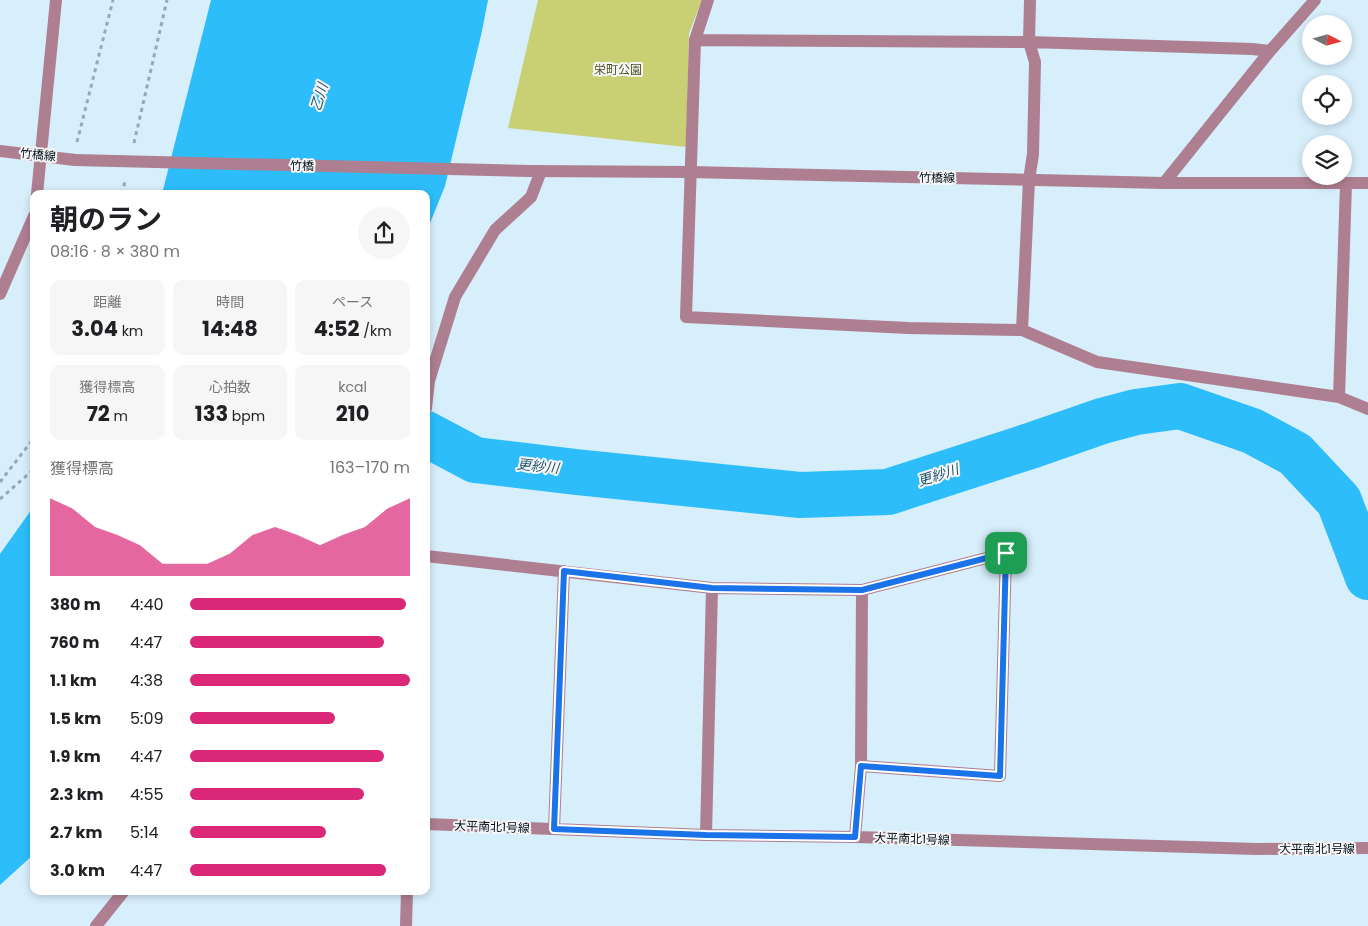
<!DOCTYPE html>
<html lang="ja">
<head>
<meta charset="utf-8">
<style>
	body { margin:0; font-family:Poppins,"Noto Sans JP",sans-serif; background:#f6f6f6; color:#202124; height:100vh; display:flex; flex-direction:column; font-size:19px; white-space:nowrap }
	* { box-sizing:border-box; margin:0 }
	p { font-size:16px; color:#757577 }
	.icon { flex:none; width:28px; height:28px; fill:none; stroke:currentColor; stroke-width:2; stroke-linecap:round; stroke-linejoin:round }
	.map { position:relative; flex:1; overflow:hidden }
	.panel { position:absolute; left:30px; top:190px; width:400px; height:705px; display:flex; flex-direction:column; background:#fff; border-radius:10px; box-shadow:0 2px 8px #0003 }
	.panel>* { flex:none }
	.needle { width:32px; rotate:96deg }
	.tools { position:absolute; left:1302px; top:15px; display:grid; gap:10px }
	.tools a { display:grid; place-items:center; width:50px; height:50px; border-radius:50%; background:#fff; box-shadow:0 2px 8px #0003; font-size:25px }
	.pin { position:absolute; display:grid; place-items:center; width:42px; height:42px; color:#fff; margin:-21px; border-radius:10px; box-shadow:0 2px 8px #0006 }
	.round { display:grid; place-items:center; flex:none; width:52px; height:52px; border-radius:26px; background:#f6f6f6 }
	.headline { display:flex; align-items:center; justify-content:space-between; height:85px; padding:0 20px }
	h1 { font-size:28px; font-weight:700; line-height:38px }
	.figures { display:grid; grid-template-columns:repeat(3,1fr); gap:8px; height:85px; padding:5px 20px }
	.figures div { display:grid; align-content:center; border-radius:10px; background:#f6f6f6; text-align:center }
	.figures b { font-size:21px; font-weight:700 }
	.figures small { font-size:14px; font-weight:400 }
	.figures p { font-size:14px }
	.chart { height:140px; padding:10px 20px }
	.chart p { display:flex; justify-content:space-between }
	.chart svg { width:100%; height:90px; margin-top:5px; fill:#db2777; opacity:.7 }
	ul { padding:0 20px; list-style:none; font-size:16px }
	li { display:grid; grid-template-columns:80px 60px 1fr; align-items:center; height:38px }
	li i { height:12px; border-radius:6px; background:#db2777 }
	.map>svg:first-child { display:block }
	.green { fill:#c8d073 }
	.water { fill:#2dbdfb }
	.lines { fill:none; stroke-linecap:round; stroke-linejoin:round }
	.river { stroke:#2dbdfb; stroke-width:46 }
	.path { stroke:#95a9b5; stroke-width:3; stroke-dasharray:4 4; stroke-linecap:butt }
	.minor { stroke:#ae7e91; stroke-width:12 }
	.tertiary { stroke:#ae7e91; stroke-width:12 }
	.tertiary-bridge { stroke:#ae7e91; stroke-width:12 }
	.route-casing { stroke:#fff; stroke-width:10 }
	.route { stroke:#1a73e8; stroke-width:6 }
	.labels { text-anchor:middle; stroke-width:4; stroke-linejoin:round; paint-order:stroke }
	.park-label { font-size:12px; fill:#4e5121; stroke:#f7f7f7 }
	.street-label { font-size:12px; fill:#000e19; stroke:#f7f7f7 }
	.water-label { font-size:14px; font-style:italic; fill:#21566f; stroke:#f7f7f7 }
</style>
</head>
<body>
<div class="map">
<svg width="1368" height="926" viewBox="0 0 1368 926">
	<rect width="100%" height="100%" fill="#d7eefb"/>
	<path class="green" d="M 538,0 L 702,0 L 689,33 L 686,147 L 508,128 Z"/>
	<path class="water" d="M 211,0 L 488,0 L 482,31 L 445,186 L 426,233 L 426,194 L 162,194 Z
		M 34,506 L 34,854 L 0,885 L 0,554 Z"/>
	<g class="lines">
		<path class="river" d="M 426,434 L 475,460 L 576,472 L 800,495 L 888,492 L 1033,445 L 1102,421 L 1136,412 L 1180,406 L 1252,431 L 1295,454 L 1339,501 L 1368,577"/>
		<path class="path" d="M 77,142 L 113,0
			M 134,143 L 167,0
			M 122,194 L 125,181
			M 0,482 L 34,438
			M 0,499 L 33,470"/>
		<path class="minor" d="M 708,0 L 695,40 L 686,317 L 908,328 L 1022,330
			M 1030,0 L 1029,42 L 1035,62 L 1033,154 L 1029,180 L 1022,330 L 1097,362 L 1339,397
			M 695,40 L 1029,42 L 1252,49 L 1270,51
			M 1164,183 L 1270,51 L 1315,0
			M 1346,184 L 1339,397 L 1368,409
			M 37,194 L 56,0
			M 0,294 L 34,216
			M 426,408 L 429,381 L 455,297 L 495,230 L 531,197 L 541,171
			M 426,556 L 712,588 L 862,590 L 1006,553 L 1000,776 L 861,766
			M 426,824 L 706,835 L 855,837 L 1257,849 L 1368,848
			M 554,829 L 564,571
			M 706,835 L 712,588
			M 855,837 L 861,766 L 862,590
			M 96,926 L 124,891
			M 406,926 L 407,891"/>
		<path class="tertiary" d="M 0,151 L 75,160
			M 529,171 L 690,172 L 1164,183 L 1368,183"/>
		<path class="tertiary-bridge" d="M 75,160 L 529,171"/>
	</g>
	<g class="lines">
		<defs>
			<path id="route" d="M 1006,553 L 1000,776 L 861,766 L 855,837 L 706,835 L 554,829 L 564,571 L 712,588 L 862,590 Z"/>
		</defs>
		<use href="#route" class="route-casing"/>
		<use href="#route" class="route"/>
	</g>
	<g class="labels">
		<g class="park-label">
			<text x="618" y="74">栄町公園</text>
		</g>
		<g class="street-label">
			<text transform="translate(38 155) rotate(6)" y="4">竹橋線</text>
			<text transform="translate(302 166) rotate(1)" y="4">竹橋</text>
			<text transform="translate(937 178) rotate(1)" y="4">竹橋線</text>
			<text transform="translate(492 827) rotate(2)" y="4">大平南北1号線</text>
			<text transform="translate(912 839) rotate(2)" y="4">大平南北1号線</text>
			<text x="1317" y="853">大平南北1号線</text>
		</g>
		<g class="water-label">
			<text transform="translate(319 97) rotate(-73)" y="5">乙川</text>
			<text transform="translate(538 466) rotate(6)" y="5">更紗川</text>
			<text transform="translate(938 475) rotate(-18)" y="5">更紗川</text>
		</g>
	</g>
</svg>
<div class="tools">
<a><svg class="needle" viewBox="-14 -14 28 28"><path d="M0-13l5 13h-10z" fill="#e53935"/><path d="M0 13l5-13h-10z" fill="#757577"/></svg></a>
<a><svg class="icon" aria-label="locate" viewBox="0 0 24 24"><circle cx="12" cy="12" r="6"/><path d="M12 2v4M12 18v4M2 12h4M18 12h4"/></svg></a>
<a><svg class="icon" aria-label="layers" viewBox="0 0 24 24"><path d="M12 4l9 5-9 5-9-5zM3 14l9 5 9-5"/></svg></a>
</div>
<div class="pin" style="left:1006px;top:553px;background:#1e9e55"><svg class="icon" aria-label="arrive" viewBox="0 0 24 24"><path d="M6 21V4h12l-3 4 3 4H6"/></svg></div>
<section class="panel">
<div class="headline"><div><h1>朝のラン</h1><p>08:16 · 8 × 380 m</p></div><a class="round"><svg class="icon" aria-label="share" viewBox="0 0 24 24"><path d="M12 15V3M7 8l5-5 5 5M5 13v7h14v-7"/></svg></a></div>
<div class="figures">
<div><p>距離</p><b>3.04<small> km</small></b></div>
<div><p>時間</p><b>14:48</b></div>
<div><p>ペース</p><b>4:52<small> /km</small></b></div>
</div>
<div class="figures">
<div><p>獲得標高</p><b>72<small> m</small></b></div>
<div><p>心拍数</p><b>133<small> bpm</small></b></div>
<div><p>kcal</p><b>210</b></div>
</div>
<div class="chart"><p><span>獲得標高</span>163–170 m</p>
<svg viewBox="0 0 160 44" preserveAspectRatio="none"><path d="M0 44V6L10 11L20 20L30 24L40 29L50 38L60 38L70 38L80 33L90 24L100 20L110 24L120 29L130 24L140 20L150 11L160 6V44z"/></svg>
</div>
<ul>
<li><b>380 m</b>4:40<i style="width:98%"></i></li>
<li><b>760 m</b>4:47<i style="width:88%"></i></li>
<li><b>1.1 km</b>4:38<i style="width:100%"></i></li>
<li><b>1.5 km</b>5:09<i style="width:66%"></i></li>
<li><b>1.9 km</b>4:47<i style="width:88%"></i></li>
<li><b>2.3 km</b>4:55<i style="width:79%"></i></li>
<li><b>2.7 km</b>5:14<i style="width:62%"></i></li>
<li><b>3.0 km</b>4:47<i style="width:89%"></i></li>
</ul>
</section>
</div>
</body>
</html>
